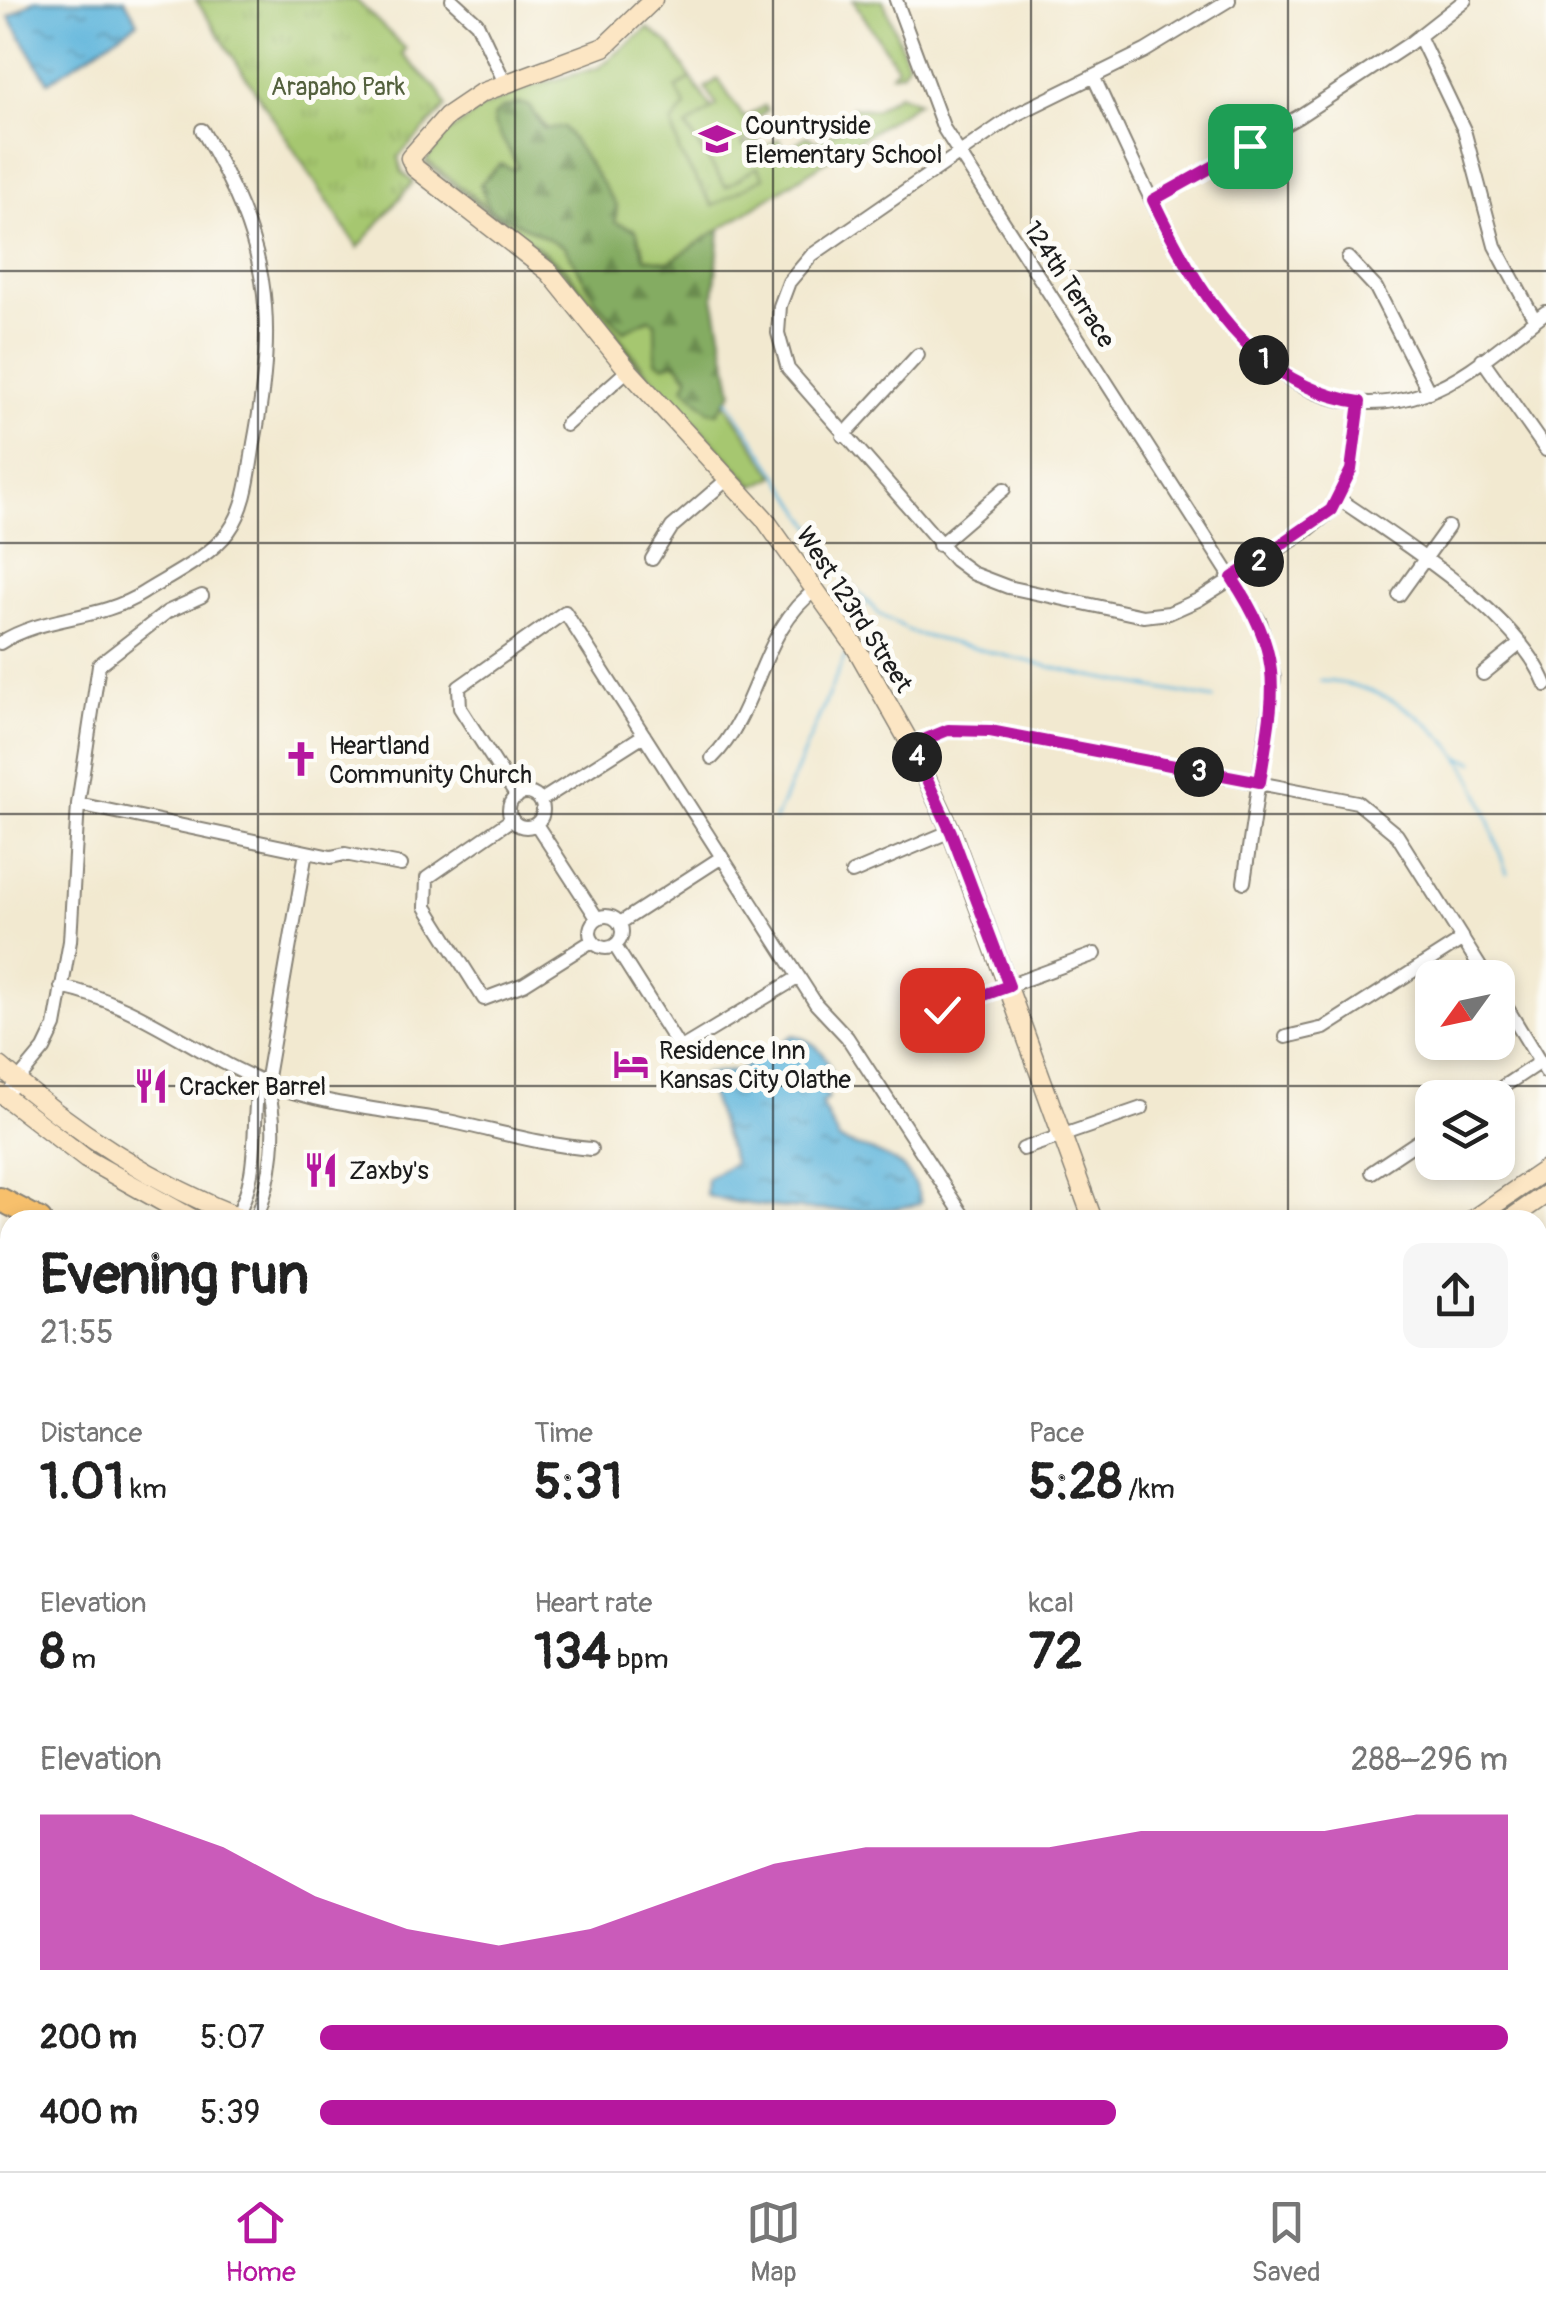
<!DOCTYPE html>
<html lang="en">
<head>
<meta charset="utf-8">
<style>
	body { margin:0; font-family:Pangolin,sans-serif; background:#f6f6f6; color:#222; height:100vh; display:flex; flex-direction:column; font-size:38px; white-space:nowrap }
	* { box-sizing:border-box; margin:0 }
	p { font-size:32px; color:#767676 }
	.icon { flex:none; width:55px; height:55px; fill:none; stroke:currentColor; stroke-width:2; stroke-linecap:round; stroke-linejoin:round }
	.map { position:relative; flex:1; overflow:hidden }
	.sheet { position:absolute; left:0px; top:1210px; width:1548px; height:962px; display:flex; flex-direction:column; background:#fff; border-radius:30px 30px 0 0; box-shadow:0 5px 15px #0003 }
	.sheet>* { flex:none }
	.needle { width:65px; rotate:237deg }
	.tools { position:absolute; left:1415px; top:960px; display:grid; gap:20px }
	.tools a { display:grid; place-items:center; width:100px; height:100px; border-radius:20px; background:#fff; box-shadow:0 5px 15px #0003; font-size:50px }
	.pin { position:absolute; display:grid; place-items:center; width:85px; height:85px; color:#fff; margin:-42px; border-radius:20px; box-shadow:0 5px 15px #0006 }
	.km { position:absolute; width:50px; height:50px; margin:-25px; border-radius:50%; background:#222; color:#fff; font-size:28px; line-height:50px; text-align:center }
	.round { display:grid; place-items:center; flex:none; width:105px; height:105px; border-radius:20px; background:#f6f6f6 }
	.headline { display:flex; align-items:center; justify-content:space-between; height:170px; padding:0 40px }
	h1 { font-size:55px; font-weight:700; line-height:75px }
	.metrics { display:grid; grid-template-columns:repeat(3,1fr); gap:15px; height:170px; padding:10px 40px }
	.metrics div { display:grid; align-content:center }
	.metrics b { font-size:50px; font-weight:700 }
	.metrics small { font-size:28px; font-weight:400 }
	.metrics p { font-size:28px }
	.chart { height:280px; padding:20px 40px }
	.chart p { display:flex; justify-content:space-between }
	.chart svg { width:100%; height:180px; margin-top:10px; fill:#b5179e; opacity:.7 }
	ul { padding:0 40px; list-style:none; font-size:32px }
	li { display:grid; grid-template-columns:160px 120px 1fr; align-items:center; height:75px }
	li i { height:25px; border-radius:12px; background:#b5179e }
	.dock { display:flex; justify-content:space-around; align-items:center; height:140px; border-top:2px solid #e0e0e0; background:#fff; font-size:28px; color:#767676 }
	.dock a { display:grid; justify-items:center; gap:5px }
	.dock .current { color:#b5179e }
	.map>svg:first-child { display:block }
	.green { fill:#a6c76f; stroke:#617246; stroke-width:2.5 }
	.forest { fill:url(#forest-firs); stroke:#50643f; stroke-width:2.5 }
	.park { fill:url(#park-tufts); stroke:#617246; stroke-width:2.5 }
	.water { fill:url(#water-ripples); stroke:#3e687c; stroke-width:2.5 }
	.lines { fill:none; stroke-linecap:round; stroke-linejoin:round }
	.stream { stroke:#5fb5db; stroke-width:2.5 }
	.street-casing { stroke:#878276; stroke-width:16 }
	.secondary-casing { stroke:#878276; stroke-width:21 }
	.highway-casing { stroke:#878276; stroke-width:26 }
	.street { stroke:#fff; stroke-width:12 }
	.secondary { stroke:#fce6c4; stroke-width:18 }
	.highway { stroke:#f7c06c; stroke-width:22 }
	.rail-casing { stroke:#1c1c1c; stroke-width:6 }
	.rail { stroke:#fdfcf7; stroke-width:2.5; stroke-dasharray:8; stroke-linecap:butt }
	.route-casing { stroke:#fff; stroke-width:20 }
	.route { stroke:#b5179e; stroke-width:12 }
	.grid { fill:none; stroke:#1c1c1c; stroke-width:2.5; stroke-opacity:0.55 }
	.labels { text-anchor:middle; stroke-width:10; stroke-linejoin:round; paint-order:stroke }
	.park-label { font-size:25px; fill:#53603d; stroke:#fdfcf7 }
	.poi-label { font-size:25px; fill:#1c1c1c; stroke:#fdfcf7; text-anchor:start }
	.street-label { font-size:25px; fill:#1c1c1c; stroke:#fdfcf7 }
</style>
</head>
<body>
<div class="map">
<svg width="1546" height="2171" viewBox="0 0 1546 2171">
	<defs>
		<pattern id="forest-firs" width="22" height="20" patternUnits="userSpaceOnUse" patternTransform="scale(2.5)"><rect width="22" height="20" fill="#84ac62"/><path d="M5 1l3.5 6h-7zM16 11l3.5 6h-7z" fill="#6b8b50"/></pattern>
		<pattern id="park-tufts" width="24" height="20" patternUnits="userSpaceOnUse" patternTransform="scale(2.5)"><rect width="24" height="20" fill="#a6c76f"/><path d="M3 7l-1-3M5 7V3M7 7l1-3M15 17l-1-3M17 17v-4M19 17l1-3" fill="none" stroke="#8eaa60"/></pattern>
		<pattern id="water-ripples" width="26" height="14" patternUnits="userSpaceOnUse" patternTransform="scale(2.5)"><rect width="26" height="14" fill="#5fb5db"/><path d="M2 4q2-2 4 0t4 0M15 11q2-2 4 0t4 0" fill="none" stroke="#4e92b1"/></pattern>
	</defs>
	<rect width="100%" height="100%" fill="#fdfcf7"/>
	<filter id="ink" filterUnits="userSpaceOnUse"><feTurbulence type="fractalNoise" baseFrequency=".01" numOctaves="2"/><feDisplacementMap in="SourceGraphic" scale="20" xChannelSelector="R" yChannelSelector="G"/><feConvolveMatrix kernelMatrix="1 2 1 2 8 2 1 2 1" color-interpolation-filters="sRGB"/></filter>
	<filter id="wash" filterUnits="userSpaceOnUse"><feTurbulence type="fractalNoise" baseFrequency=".0048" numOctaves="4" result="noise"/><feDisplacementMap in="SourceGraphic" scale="40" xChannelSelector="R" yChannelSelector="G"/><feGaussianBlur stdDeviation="2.25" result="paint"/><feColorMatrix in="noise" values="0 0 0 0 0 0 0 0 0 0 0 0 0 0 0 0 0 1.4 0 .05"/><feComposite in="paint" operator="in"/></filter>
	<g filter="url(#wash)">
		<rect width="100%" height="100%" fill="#f2e9d0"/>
		<path class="green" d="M 853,0 L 883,0 L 908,63 L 902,72 L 891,74 L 897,67 Z
			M 648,28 L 669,44 L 691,78 L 677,88 L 686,107 L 672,124 L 680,154 L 713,205 L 763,177 L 757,168 L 726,188 L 686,126 L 717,106 L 705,88 L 718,79 L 744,118 L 764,106 L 767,110 L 749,125 L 754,135 L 742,143 L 744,146 L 757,139 L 763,148 L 779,139 L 786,150 L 807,136 L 816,142 L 855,120 L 852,107 L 875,110 L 898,94 L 918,102 L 669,262 L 645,258 L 642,244 L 615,222 L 538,117 L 516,160 L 518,166 L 489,209 L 565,247 L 598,303 L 623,331 L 650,319 L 655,322 L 676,362 L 717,412 L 724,401 L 775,476 L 755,486 L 644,368 L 566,269 L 426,160 L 447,134 L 482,108 L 532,86 L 598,68 Z
			M 423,162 L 566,272 L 642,370 L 753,488 L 631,361 L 574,284 Z"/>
		<path class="forest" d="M 520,103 L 529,106 L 544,129 L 564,127 L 617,206 L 615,222 L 636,230 L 645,258 L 669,262 L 720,229 L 714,297 L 733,392 L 717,413 L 708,410 L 684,387 L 689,376 L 676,362 L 664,365 L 656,361 L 655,322 L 649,319 L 624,331 L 598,303 L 565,247 L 489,209 L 480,184 L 500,164 L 513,169 L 518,166 L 494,125 L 494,116 L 502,108 Z"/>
		<path class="park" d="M 196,0 L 356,0 L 406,49 L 402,54 L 440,92 L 446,107 L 398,157 L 402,172 L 413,182 L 358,248 Z
			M 691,78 L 712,109 L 686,127 L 726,187 L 757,167 L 764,177 L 713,206 L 680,154 L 672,123 L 686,107 L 676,88 Z"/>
		<path class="water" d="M 35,0 L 125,0 L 138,22 L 48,82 L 9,17 Z
			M 793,1035 C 817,1042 826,1052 833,1077 L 821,1085 L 829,1098 L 821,1103 L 839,1140 C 876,1155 908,1153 921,1202 C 894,1219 738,1208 706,1195 L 707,1178 L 734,1163 L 703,1074 L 738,1071 Z"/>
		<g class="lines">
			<path class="stream" d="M 728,400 L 851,584 L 879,614 L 916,634 L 1080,674 L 1214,699
				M 860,620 L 864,603
				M 1320,681 C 1381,683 1443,723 1472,778 C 1487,807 1495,842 1507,873
				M 1461,758 L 1474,762
				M 775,820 L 845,656"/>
		</g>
	</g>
	<g filter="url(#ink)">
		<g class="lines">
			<defs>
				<path id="street" d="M 452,0 L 477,23 L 504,81
					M 896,0 L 944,129 L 1260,622 L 1274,678 L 1244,882
					M 1229,0 L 1145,51 L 1015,115 L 812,255 L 789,282 L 780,306 L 778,333 L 788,369 L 955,560 L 974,574 L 1008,587 L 1143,616 L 1169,613 L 1198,600 L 1304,533 L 1331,511 L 1351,470 L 1360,402
					M 1419,36 L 1464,130 L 1495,246 L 1535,320
					M 1094,78 C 1153,200 1245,457 1425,393 C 1470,377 1508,339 1546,312
					M 1153,200 L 1298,117 L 1409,44 L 1465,0
					M 1348,258 L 1376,288 L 1429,392
					M 1482,359 L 1546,450
					M 566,425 L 628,370
					M 843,436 L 918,355
					M 1339,499 C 1402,542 1518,614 1546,685
					M 939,545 L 1004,489
					M 652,559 L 672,527 L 730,477
					M 1399,595 L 1448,527
					M 0,643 C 43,615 99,621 143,593 C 170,576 210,557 229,531 C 247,506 249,473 254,443 C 278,314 269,245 202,130
					M 1483,674 L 1521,643
					M 911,745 L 948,731 L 990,731 L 1357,802 L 1397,835 L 1487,978
					M 712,758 C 760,711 760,628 817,589
					M509 810a17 17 0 1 1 34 0a17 17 0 1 1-34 0Z
					M 517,797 L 460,708 L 459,687 L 565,612 L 816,1004 L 847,1037 L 966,1220
					M 540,801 L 644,735
					M 78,804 L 331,857 L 345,854 L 401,865
					M 512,819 L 427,878 L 426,907 L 484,999 L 524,984 L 592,941
					M 536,824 L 597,918
					M 852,873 L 951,831
					M590 932a16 16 0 1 1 32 0a16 16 0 1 1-32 0Z
					M 620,923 L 722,857
					M 615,946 L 677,1044 L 683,1047 L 799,977
					M 61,987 C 139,1003 196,1055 269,1084 C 326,1106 388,1110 448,1121 C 497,1131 541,1145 591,1149
					M 1498,993 L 1546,1072
					M 942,1010 L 1095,954
					M 1286,1037 L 1324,1028 L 1463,939
					M 4,1097 L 44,1049 L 55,1026 L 70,941 L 78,804 L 99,665 L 167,612 L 202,596
					M 1486,1098 L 1540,1062
					M 1023,1149 L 1142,1108
					M 1372,1172 L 1432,1132
					M 235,1220 C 259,1173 252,1143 257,1092 L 266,1083
					M 256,1220 C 272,1179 280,1125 266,1083 L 306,852
					M 828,2162 L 833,2171
					M 1467,2162 L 1473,2171"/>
				<path id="secondary" d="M 653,0 L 604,47 L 481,93 L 447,116 L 410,158 L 415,168 L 549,272 L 628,370 L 764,518 L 855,646 L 911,745 L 951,831 L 1093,1220
					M 0,1066 C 71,1130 157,1185 246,1220
					M 0,1093 L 86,1159 L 195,1220
					M 1472,1220 L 1546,1169
					M 1509,1220 L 1546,1194
					M 1538,1376 L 1546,1378
					M 0,1482 L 10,1482
					M 0,1497 L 10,1498
					M 1538,1820 L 1546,1821
					M 0,1956 L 10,1971
					M 0,2008 L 10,2024
					M 101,2162 L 107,2171
					M 134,2162 L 139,2171
					M 13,2171 L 26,2162
					M 58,2171 L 71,2162"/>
				<path id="highway" d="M 0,1199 L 40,1220
					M 0,1264 L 10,1266
					M 0,1293 L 10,1295
					M 0,1355 L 10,1356
					M 1538,1429 L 1546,1430
					M 1538,1459 L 1546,1459"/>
			</defs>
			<use href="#street" class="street-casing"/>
			<use href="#secondary" class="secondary-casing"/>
			<use href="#highway" class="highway-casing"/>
			<use href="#street" class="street"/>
			<use href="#secondary" class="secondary"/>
			<use href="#highway" class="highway"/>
			<defs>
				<path id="rail" d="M 0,1454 L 10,1455
					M 1538,1517 L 1546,1517"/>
			</defs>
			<use href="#rail" class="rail-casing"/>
			<use href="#rail" class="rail"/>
		</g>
	</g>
	<g class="lines" filter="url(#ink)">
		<defs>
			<path id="route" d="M 942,1010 L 1009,986 L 951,832 L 911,745 L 948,730 L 990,731 L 1260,782 C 1274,691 1286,660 1232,578 L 1331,510 L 1351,470 L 1360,402 C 1253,387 1196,289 1153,200 L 1250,146"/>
		</defs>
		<use href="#route" class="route-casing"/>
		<use href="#route" class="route"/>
	</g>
	<path class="grid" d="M 258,0 L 258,1220M 515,0 L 515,1220M 773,0 L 773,1220M 1031,0 L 1031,1220M 1288,0 L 1288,1220M 0,271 L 1546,271M 0,543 L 1546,543M 0,814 L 1546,814M 0,1086 L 1546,1086M 0,1357 L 10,1357M 1538,1357 L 1546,1357M 0,1628 L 10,1628M 1538,1628 L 1546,1628M 0,1900 L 10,1900M 1538,1900 L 1546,1900M 258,2162 L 258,2171M 515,2162 L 515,2171M 773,2162 L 773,2171M 1031,2162 L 1031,2171M 1288,2162 L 1288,2171"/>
	<defs>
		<symbol id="school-bare" viewBox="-9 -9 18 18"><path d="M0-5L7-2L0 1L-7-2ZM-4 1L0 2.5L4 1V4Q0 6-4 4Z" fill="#b5179e" stroke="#fdfcf7" stroke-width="2.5" paint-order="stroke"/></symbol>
		<symbol id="church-bare" viewBox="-9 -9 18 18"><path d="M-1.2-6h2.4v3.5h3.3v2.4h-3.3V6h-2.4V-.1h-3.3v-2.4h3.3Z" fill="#b5179e" stroke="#fdfcf7" stroke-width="2.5" paint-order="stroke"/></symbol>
		<symbol id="hotel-bare" viewBox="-9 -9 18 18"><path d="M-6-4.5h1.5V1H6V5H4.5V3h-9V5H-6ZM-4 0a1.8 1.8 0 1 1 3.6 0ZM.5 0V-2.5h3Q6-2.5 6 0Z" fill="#b5179e" stroke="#fdfcf7" stroke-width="2.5" paint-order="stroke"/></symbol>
		<symbol id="restaurant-bare" viewBox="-9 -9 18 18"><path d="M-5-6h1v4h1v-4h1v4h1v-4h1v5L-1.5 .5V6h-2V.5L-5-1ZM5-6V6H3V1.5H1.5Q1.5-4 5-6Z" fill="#b5179e" stroke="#fdfcf7" stroke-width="2.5" paint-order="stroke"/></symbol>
	</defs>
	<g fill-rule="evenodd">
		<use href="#school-bare" x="692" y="114" width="50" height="50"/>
		<use href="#church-bare" x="276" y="734" width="50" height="50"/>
		<use href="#hotel-bare" x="606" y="1039" width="50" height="50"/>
		<use href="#restaurant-bare" x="126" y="1061" width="50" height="50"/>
		<use href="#restaurant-bare" x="296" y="1145" width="50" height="50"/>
	</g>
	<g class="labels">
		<g class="park-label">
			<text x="338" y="95">Arapaho Park</text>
		</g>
		<g class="poi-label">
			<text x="745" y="134">Countryside<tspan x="745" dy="29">Elementary School</tspan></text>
			<text x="329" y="754">Heartland<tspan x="329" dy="29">Community Church</tspan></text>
			<text x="659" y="1059">Residence Inn<tspan x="659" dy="29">Kansas City Olathe</tspan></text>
			<text x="179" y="1095">Cracker Barrel</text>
			<text x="349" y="1179">Zaxby's</text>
		</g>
		<g class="street-label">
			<text transform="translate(1070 284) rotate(57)" y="9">124th Terrace</text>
			<text transform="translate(855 609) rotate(57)" y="9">West 123rd Street</text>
		</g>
	</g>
</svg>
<div class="tools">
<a><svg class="needle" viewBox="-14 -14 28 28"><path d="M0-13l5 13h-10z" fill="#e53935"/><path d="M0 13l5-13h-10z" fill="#767676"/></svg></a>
<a><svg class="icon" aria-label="layers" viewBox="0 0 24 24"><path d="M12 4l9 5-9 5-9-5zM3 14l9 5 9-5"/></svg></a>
</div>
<div class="pin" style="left:1250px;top:146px;background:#1e9e55"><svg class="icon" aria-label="arrive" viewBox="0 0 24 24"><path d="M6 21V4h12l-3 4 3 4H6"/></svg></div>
<div class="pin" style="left:942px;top:1010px;background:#d93025"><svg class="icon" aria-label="check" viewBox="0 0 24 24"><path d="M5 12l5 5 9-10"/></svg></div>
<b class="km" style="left:1264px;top:360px">1</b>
<b class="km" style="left:1259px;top:562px">2</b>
<b class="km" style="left:1199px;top:772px">3</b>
<b class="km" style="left:917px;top:757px">4</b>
<section class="sheet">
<div class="headline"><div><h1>Evening run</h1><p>21:55</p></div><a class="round"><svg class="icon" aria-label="share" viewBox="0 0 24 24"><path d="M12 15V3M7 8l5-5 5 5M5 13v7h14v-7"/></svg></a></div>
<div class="metrics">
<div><p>Distance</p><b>1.01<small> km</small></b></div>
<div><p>Time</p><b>5:31</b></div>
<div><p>Pace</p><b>5:28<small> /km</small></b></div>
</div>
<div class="metrics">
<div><p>Elevation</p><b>8<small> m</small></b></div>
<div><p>Heart rate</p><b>134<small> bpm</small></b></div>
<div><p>kcal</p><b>72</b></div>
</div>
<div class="chart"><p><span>Elevation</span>288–296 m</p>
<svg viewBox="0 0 160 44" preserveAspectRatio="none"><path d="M0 44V6L10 6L20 14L30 26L40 34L50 38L60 34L70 26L80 18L90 14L100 14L110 14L120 10L130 10L140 10L150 6L160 6V44z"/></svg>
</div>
<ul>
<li><b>200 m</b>5:07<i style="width:100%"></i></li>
<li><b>400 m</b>5:39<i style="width:67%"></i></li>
</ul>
</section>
</div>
<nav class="dock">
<a class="current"><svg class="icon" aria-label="home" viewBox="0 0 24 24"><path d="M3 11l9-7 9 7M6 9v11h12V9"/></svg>Home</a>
<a><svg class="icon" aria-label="map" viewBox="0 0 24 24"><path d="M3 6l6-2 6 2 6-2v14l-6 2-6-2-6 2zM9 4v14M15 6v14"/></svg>Map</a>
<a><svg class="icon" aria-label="saved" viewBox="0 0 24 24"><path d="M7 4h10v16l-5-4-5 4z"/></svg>Saved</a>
</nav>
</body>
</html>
